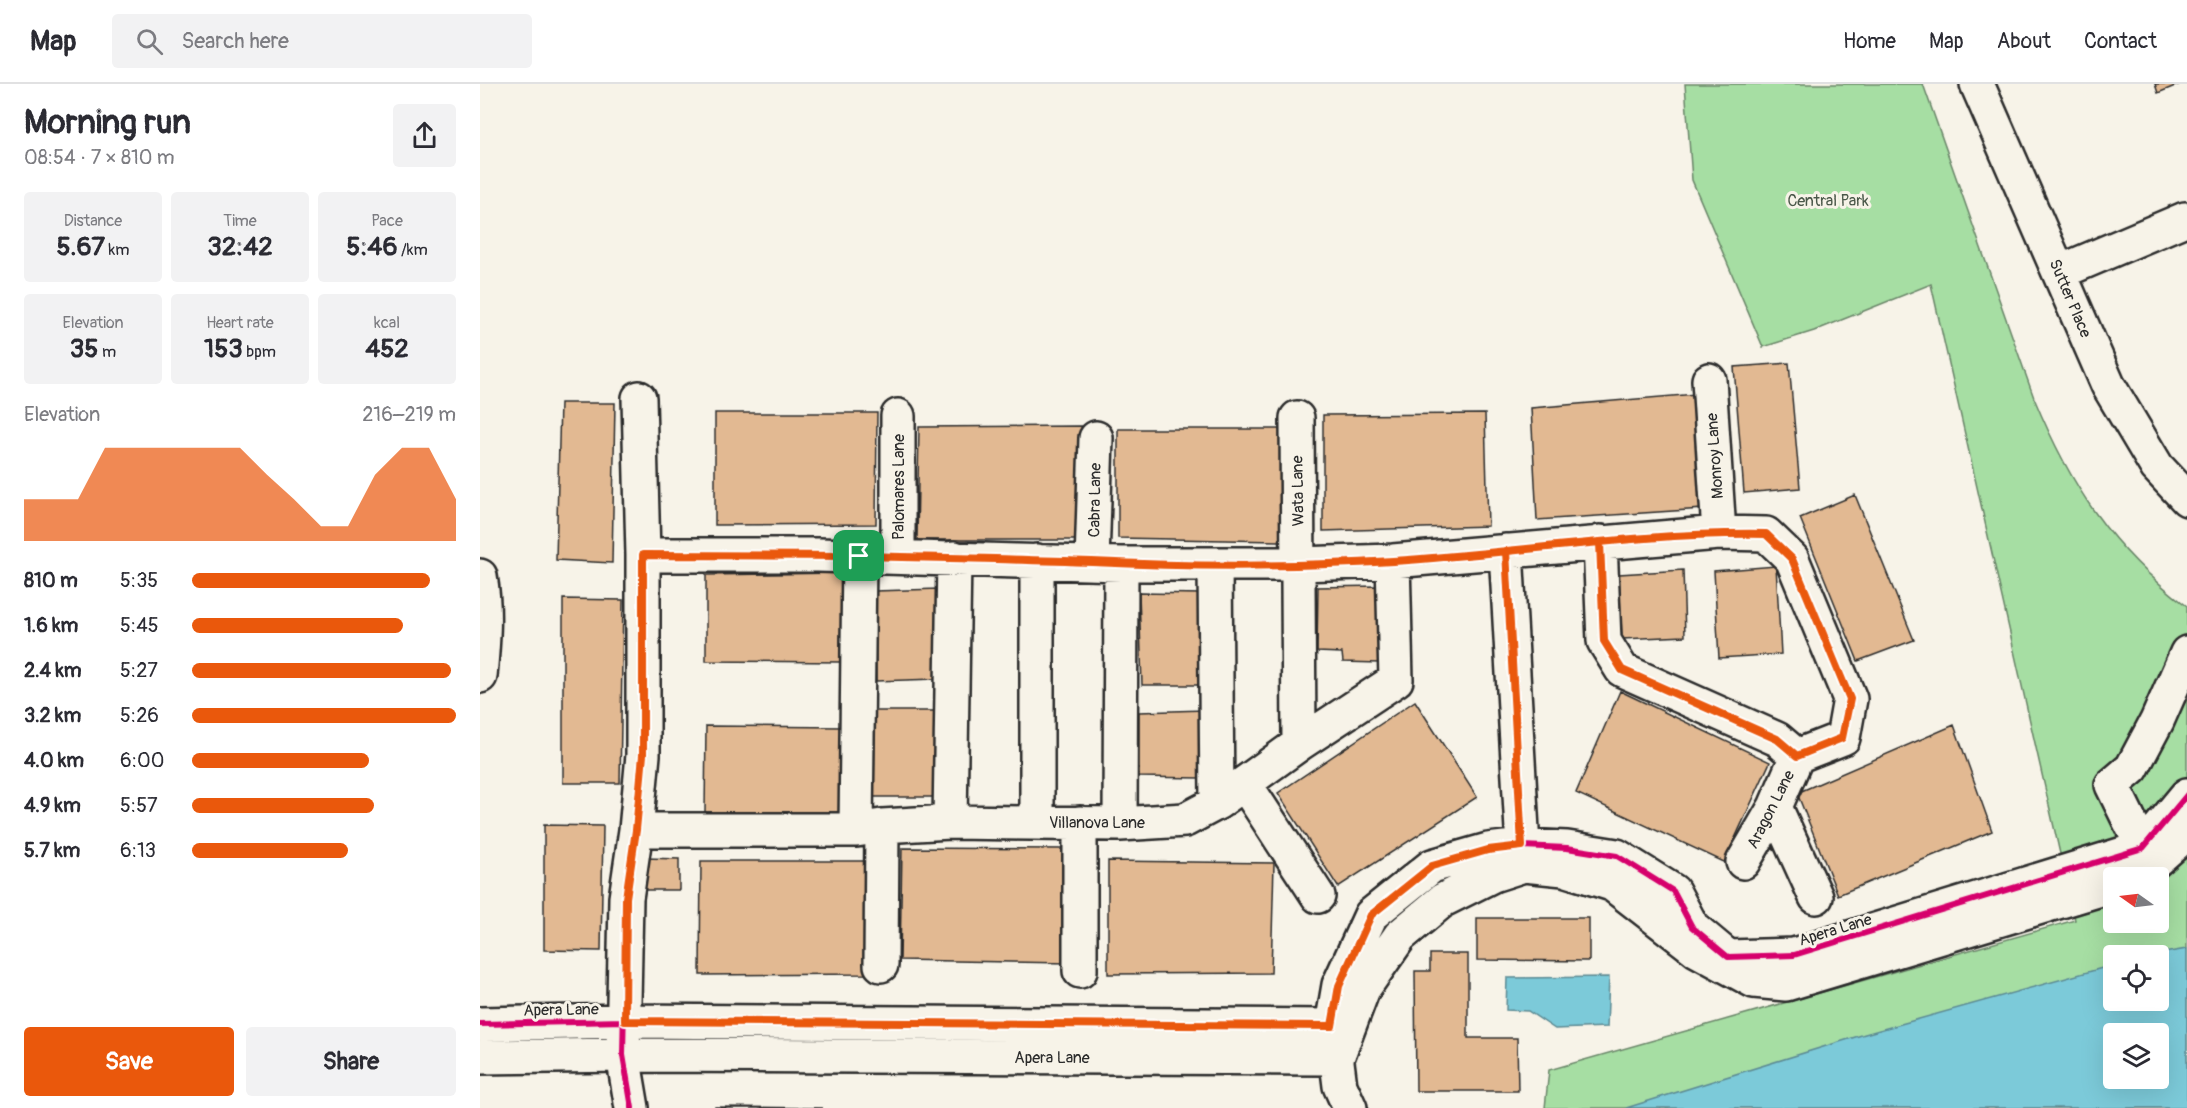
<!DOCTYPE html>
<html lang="en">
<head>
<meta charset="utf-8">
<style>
	body { margin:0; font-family:Pangolin,sans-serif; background:#f2f2f3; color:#2b2b33; height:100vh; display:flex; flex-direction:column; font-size:22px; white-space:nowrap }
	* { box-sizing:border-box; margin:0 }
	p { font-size:20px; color:#7c7c81 }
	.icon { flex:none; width:33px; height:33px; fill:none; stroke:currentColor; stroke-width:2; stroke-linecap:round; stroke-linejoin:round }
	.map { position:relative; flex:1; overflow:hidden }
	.panel { display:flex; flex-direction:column; background:#fff; width:480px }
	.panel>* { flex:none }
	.needle { width:39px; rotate:284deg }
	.tools { position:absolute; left:1623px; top:783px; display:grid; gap:12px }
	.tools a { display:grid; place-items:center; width:66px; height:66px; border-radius:6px; background:#fff; box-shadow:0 6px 24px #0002; font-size:30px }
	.pin { position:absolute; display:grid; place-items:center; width:51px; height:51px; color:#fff; margin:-26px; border-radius:12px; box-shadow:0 3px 9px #0006 }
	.round { display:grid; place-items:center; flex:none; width:63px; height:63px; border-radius:6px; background:#f2f2f3 }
	.head { display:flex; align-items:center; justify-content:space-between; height:102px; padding:0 24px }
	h1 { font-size:33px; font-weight:700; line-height:45px }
	.stats { display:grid; grid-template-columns:repeat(3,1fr); gap:9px; height:102px; padding:6px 24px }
	.stats div { display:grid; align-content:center; border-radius:6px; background:#f2f2f3; text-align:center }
	.stats b { font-size:26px; font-weight:700 }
	.stats small { font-size:16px; font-weight:400 }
	.stats p { font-size:16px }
	.chart { height:168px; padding:12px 24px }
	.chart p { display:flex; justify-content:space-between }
	.chart svg { width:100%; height:108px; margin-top:6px; fill:#ea580c; opacity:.7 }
	.cta { display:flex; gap:12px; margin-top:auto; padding:12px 24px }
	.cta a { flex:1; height:69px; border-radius:6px; background:#ea580c; color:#fff; font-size:24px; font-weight:700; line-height:69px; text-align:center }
	.cta a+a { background:#f2f2f3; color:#2b2b33 }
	ul { padding:0 24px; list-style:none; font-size:20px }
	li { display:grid; grid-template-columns:96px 72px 1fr; align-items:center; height:45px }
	li i { height:15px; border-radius:8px; background:#ea580c }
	header { display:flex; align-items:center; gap:36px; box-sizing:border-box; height:84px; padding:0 30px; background:#fff; border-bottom:2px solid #e1e1e2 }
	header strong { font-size:28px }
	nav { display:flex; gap:33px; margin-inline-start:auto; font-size:21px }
	.search { width:420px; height:54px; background:#f2f2f3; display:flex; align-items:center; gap:15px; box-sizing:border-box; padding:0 21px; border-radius:6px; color:#7c7c81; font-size:22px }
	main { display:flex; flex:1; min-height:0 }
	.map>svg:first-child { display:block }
	.green { fill:#a6dea3; stroke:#688467; stroke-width:1.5; fill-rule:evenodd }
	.water { fill:#7ccad9; stroke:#5c8a93; stroke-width:1.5; fill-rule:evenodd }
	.building { fill:#e2b992; stroke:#2b2b2b; stroke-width:1.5 }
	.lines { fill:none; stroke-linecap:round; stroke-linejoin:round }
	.minor-casing { stroke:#2b2b2b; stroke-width:38 }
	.minor { stroke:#f7f3e8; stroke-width:33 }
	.cycleway-casing { stroke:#f7f3e8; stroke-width:10 }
	.cycleway { stroke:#d6006c; stroke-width:6 }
	.route-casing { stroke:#fff; stroke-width:12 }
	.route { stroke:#ea580c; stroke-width:8 }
	.labels { text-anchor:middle; stroke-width:6; stroke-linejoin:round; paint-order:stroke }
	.park-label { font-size:16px; fill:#4a5849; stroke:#f7f3e8 }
	.street-label { font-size:16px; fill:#2b2b2b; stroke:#f7f3e8 }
</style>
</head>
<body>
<header>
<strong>Map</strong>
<div class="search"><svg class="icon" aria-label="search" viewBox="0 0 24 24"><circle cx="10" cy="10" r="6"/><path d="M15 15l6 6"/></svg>Search here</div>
<nav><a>Home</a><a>Map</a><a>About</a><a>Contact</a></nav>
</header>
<main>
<section class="panel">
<div class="head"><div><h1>Morning run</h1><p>08:54 · 7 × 810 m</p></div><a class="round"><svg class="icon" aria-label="share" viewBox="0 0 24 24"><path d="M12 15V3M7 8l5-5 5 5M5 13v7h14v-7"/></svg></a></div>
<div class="stats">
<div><p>Distance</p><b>5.67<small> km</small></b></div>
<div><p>Time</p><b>32:42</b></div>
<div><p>Pace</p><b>5:46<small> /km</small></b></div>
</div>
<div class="stats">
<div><p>Elevation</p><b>35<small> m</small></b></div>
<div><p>Heart rate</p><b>153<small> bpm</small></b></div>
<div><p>kcal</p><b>452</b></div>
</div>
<div class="chart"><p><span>Elevation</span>216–219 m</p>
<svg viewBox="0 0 160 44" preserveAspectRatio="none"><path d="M0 44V27L10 27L20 27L30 6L40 6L50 6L60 6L70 6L80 6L90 17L100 27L110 38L120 38L130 17L140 6L150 6L160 27V44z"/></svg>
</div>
<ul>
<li><b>810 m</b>5:35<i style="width:90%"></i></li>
<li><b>1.6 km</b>5:45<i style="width:80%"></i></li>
<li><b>2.4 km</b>5:27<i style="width:98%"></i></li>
<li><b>3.2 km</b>5:26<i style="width:100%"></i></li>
<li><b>4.0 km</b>6:00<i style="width:67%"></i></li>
<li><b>4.9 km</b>5:57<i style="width:69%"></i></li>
<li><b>5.7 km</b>6:13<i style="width:59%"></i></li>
</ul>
<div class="cta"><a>Save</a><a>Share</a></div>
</section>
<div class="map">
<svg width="1707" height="1024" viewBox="0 0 1707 1024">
	<rect width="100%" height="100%" fill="#f7f3e8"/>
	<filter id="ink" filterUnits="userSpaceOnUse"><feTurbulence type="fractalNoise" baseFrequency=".0167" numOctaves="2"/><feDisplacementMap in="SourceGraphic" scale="12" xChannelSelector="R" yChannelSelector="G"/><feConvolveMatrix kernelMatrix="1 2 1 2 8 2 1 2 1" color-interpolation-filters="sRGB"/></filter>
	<g filter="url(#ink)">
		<path class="green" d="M 1205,0 L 1443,0 L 1554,314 C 1590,401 1631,465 1707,522 L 1707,1024 L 1065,1024 L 1069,986 L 1595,836 L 1451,200 L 1334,247 L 1283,263 L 1212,96 ZM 1634,794 L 1678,794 L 1678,838 L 1634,838 ZM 1634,872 L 1678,872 L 1678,916 L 1634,916 ZM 1634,950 L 1678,950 L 1678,994 L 1634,994 Z"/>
		<path class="water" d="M 1707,865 L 1707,1024 L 1146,1024 L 1385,950 L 1633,881 L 1634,916 L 1678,916 L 1678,872 L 1672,871 ZM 1634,950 L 1678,950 L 1678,994 L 1634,994 Z
			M 1129,893 L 1127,943 L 1075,945 L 1048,927 L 1026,926 L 1027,894 Z"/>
		<path class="building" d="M 1675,0 L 1700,0 L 1678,9 Z
			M 1309,279 L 1320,404 L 1264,409 L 1254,283 Z
			M 1216,310 L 1223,425 L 1057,436 L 1051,324 Z
			M 80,319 L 135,319 L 132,479 L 76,476 Z
			M 235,329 L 397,329 L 396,440 L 235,441 Z
			M 1005,330 L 1008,442 L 843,447 L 843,331 Z
			M 602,342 L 600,456 L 437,456 L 439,343 Z
			M 638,345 L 804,345 L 801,457 L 638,454 Z
			M 1375,411 L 1434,556 L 1378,577 L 1320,434 Z
			M 1296,482 L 1301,570 L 1239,574 L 1234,487 Z
			M 1203,486 L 1205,552 L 1142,555 L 1139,490 Z
			M 362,489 L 361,578 L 226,577 L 226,491 Z
			M 900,502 L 900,579 L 863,578 L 862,569 L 837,568 L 838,503 Z
			M 459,505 L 456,595 L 396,597 L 395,507 Z
			M 659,509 L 722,510 L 720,601 L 662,601 Z
			M 83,515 L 143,516 L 140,699 L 83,699 Z
			M 1140,607 L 1290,678 L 1244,778 L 1096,709 Z
			M 935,617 L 997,713 L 858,803 L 798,709 Z
			M 725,626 L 720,694 L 659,693 L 659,628 Z
			M 395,627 L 458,627 L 455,713 L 394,713 Z
			M 1474,641 L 1512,747 L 1358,811 L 1317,709 Z
			M 226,642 L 363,643 L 360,729 L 225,728 Z
			M 64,741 L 123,742 L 121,867 L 64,866 Z
			M 422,764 L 588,765 L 589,879 L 420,876 Z
			M 165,774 L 199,775 L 199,806 L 165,806 Z
			M 221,777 L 388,777 L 389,890 L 220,891 Z
			M 628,777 L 794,779 L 791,889 L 628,890 Z
			M 997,834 L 1109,834 L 1109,877 L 997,876 Z
			M 950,870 L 988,870 L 988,954 L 1037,954 L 1038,1007 L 936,1007 L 935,887 L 950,887 Z
			M 235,1023 L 343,1024 L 235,1024 Z"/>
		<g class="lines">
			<defs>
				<path id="minor" d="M 1497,0 L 1628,301 L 1677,383 L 1707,415
					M 1580,188 L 1705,135
					M 1229,296 L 1239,449
					M 817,334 L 819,660
					M 1026,467 L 1044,781
					M 163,471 L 338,471 L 641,480 L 818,480 L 913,477 L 1239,449 L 1286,450 L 1312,475 L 1370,615 L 1363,654 L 1317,672 L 1297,655 L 1142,586 L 1124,557 L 1120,458
					M 418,473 L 418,332
					M 557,477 L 557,738
					M 612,478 L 616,354
					M 735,481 L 737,719
					M 0,492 C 6,526 3,558 0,592
					M 765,700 L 838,812
					M 1295,723 L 1336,813
					M 470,738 L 474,474
					M 640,740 L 641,480
					M 156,746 L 376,746 L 402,742 L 470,738 L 640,740 L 705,736 L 737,719 L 819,660 L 916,596 L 913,477
					M 376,746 L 379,472
					M 1263,778 L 1295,723 L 1317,672
					M 1674,778 L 1663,764 L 1632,701 L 1652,684 L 1677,637 L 1707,569
					M 1656,794 L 1707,749
					M 401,881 L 402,742
					M 600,887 L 600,739
					M 0,940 L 145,937 L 852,942 L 859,901 L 891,831 L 952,782 L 1008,766 L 1042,762 L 1087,764 L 1137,772 L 1193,807 L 1212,843 L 1248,873 L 1314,871 L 1663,764 L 1707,711
					M 854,954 L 860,1002 L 870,1024
					M 0,973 L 143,971 L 857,974
					M 857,974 L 883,905 L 920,852 L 963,816 L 1013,791 L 1044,781 L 1084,785 L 1132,800 L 1217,866 L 1274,897 L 1306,900 L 1634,801
					M 152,1024 L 143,971 L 146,814 L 156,746 L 163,671 L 163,471 L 159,314"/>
			</defs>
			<use href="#minor" class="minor-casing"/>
			<use href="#minor" class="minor"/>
			<defs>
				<path id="cycleway" d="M 0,940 L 145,937 L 852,942 L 859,901 L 891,831 L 952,782 L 1008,766 L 1042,762 L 1087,764 L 1137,772 L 1193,807 L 1212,843 L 1248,873 L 1314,871 L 1663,764 L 1707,711
					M 152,1024 L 143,971 L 146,814 L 156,746 L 163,671 L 163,471 L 338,471 L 641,480 L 818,480 L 913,477 L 1239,449"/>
			</defs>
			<use href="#cycleway" class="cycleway-casing"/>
			<use href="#cycleway" class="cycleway"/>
		</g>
	</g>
	<g class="lines" filter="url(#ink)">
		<defs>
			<path id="route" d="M 379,472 L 163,471 L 163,671 L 156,746 L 146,814 L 145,937 L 852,942 L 859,902 L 891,831 L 952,782 L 1008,766 L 1042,762 L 1026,467 L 1120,458 L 1124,557 L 1142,586 L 1297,655 L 1317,672 L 1362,654 L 1370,615 L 1312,475 L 1286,450 C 1161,448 1037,469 913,477 C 813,483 712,483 612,478 C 534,475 456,474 379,472"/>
		</defs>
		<use href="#route" class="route-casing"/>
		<use href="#route" class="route"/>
	</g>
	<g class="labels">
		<g class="park-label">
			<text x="1348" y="122">Central Park</text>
		</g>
		<g class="street-label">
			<text transform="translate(1591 214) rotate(67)" y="6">Sutter Place</text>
			<text transform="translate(1234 372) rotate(-94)" y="6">Monroy Lane</text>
			<text transform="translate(418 403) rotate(-90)" y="6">Palomares Lane</text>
			<text transform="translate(817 407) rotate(-91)" y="6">Wata Lane</text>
			<text transform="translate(614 416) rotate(-89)" y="6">Cabra Lane</text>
			<text transform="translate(1290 725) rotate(-63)" y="6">Aragon Lane</text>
			<text x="617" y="744">Villanova Lane</text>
			<text transform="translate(1355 845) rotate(-17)" y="6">Apera Lane</text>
			<text transform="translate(81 925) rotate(-1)" y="6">Apera Lane</text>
			<text x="572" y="979">Apera Lane</text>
		</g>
	</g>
</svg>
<div class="tools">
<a><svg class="needle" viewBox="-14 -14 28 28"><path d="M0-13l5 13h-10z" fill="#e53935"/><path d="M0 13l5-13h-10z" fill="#7c7c81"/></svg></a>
<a><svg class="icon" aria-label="locate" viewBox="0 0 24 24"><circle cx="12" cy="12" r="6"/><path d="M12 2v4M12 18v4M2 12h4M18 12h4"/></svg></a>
<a><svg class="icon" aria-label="layers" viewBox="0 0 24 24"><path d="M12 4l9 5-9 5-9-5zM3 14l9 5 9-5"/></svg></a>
</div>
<div class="pin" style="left:379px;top:472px;background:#1e9e55"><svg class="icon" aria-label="arrive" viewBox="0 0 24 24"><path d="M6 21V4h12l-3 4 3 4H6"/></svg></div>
</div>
</main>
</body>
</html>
